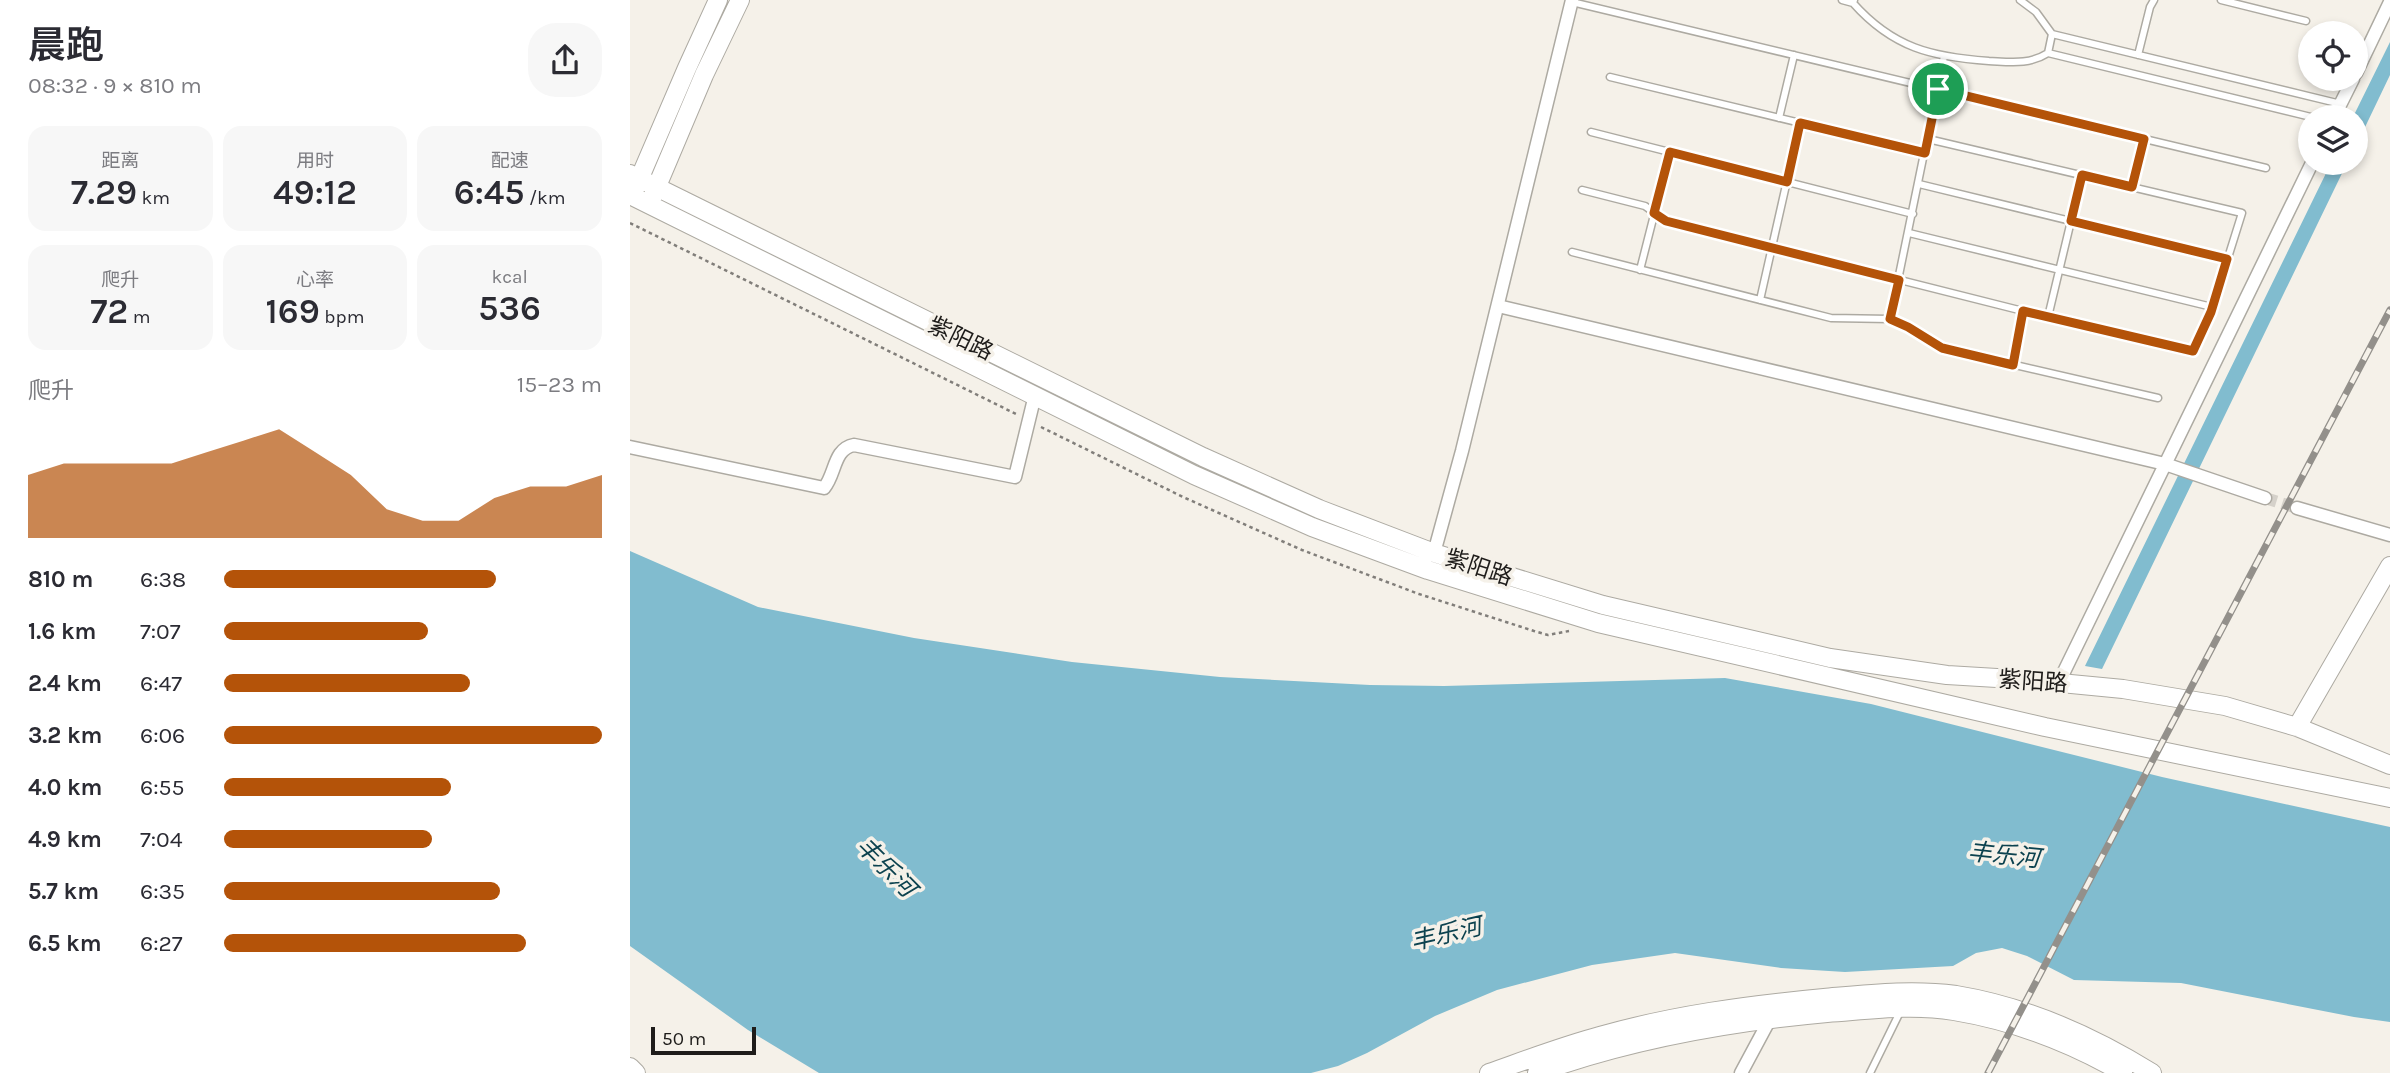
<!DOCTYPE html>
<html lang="zh">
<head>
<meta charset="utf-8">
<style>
	body { margin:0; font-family:Karla,"Noto Sans SC",sans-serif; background:#f7f7f7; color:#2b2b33; height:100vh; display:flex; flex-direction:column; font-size:26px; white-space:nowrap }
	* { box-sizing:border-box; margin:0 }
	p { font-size:23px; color:#7c7c81 }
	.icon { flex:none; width:38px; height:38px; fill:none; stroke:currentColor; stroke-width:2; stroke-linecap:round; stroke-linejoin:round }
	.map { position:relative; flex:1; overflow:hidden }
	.details { display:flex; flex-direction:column; background:#fff; width:630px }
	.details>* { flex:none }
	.fabs { position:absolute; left:1668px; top:21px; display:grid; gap:14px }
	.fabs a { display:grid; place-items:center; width:70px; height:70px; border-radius:50%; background:#fff; box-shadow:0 4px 10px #0003; font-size:35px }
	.scale { position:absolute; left:21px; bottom:18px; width:105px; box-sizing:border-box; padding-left:7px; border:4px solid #1e1c1a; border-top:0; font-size:19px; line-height:24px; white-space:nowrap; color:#1e1c1a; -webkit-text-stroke:5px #f5f1e9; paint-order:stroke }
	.pin { position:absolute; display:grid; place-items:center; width:60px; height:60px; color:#fff; margin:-30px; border:4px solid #fff; border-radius:50%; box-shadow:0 2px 7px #0007 }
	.round { display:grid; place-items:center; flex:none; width:74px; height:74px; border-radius:28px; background:#f7f7f7 }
	.head { display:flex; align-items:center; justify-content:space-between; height:119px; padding:0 28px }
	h1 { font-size:38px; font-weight:600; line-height:52px }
	.stats { display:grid; grid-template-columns:repeat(3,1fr); gap:10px; height:119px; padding:7px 28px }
	.stats div { display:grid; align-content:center; border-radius:18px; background:#f7f7f7; text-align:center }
	.stats b { font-size:35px; font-weight:600 }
	.stats small { font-size:19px; font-weight:400 }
	.stats p { font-size:19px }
	.chart { height:196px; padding:14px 28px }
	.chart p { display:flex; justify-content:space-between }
	.chart svg { width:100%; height:126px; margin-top:7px; fill:#b45309; opacity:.7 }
	ul { padding:0 28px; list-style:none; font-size:23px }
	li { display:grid; grid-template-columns:112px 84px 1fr; align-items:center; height:52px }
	li i { height:18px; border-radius:9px; background:#b45309 }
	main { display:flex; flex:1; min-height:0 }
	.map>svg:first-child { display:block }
	.water { fill:#81bccf }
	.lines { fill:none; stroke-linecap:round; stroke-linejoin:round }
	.street-tunnel { stroke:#d5d1ca; stroke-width:12; stroke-dasharray:12 6; stroke-linecap:butt }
	.lane-casing { stroke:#adaaa2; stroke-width:9 }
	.street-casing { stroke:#adaaa2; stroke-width:15 }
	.secondary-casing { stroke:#adaaa2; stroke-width:20 }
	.path { stroke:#817e7a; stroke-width:2.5; stroke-dasharray:3.5 3.5; stroke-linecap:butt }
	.lane { stroke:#fff; stroke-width:6 }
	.street { stroke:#fff; stroke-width:12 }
	.secondary { stroke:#fff; stroke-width:18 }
	.rail-casing { stroke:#93908b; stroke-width:7 }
	.rail { stroke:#f5f1e9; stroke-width:4.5; stroke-dasharray:13; stroke-linecap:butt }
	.route-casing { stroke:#fff; stroke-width:14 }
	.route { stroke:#b45309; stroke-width:9 }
	.labels { text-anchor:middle; stroke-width:7; stroke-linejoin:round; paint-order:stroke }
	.street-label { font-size:23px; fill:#1e1c1a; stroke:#f5f1e9 }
	.water-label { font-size:24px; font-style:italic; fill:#0c424f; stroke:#f5f1e9 }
</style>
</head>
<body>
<main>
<section class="details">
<div class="head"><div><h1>晨跑</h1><p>08:32 · 9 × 810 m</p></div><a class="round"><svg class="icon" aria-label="share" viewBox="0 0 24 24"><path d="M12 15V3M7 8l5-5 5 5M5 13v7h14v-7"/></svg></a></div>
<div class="stats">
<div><p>距离</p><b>7.29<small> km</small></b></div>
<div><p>用时</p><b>49:12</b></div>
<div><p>配速</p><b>6:45<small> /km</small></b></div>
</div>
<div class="stats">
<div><p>爬升</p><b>72<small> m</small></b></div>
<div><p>心率</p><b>169<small> bpm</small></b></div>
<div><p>kcal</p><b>536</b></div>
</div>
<div class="chart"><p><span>爬升</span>15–23 m</p>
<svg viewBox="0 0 160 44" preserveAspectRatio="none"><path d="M0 44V22L10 18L20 18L30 18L40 18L50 14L60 10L70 6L80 14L90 22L100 34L110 38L120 38L130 30L140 26L150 26L160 22V44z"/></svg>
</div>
<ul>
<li><b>810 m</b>6:38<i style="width:72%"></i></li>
<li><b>1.6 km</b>7:07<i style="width:54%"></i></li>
<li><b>2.4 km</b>6:47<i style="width:65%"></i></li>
<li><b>3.2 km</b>6:06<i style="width:100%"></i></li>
<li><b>4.0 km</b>6:55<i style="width:60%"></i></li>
<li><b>4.9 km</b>7:04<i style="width:55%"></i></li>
<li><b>5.7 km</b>6:35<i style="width:73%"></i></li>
<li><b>6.5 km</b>6:27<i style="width:80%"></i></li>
</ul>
</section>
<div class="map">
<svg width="1760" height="1073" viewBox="0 0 1760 1073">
	<rect width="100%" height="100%" fill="#f5f1e9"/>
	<path class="water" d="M 1760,42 L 1760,75 L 1726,146 L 1726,117 L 1723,117 Z
		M 1701,163 L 1717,163 L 1472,669 L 1455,666 Z
		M 0,551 L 128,607 L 284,638 L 442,662 L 590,677 L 740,685 L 814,686 L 1095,678 L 1241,704 L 1532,777 L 1760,827 L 1760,1022 L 1724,1017 L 1551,983 L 1444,980 L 1397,956 L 1372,948 L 1346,953 L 1323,966 L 1215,972 L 1151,968 L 1045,953 L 962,965 L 867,990 L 805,1016 L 737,1053 L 708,1066 L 681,1073 L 189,1073 L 118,1030 L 0,946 Z"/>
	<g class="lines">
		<path class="street-tunnel" d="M 1635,498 L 1667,508"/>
		<defs>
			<path id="lane" d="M 1212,0 L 1223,3
				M 1224,0 L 1223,3 C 1263,48 1302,57 1359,61 C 1381,62 1399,65 1418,53 L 1422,34 L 1406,12 L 1390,0
				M 1591,0 L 1676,21
				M 942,2 L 1636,168
				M 1422,34 L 1711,104
				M 1418,53 L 1681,117
				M 1508,55 L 1520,7 L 1524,0
				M 980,77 L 1295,153
				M 1149,118 L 1164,55
				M 961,132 L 1283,214
				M 1289,184 L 1597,259
				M 1502,187 L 1514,139
				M 952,190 L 1015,206 L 1036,221 L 1393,311 L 1563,351 L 1581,312 L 1612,213 L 1298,139
				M 1279,233 L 1582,307
				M 942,252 L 1201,318 L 1260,319 L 1278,327 L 1312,348 L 1528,398
				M 1010,270 L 1040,152
				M 1130,300 L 1170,123
				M 1418,317 L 1452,175
				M 1260,319 L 1314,56
				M 1383,365 L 1393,311
				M 1240,1073 L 1270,1012"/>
			<path id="street" d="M 1726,73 L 1760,2
				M 1704,117 L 1723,79
				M 868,306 L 1535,464 L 1635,498
				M 0,447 L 194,488 C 206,474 203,449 224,445 L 385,477 L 405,395
				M 1667,508 L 1760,535
				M 804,553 L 832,451 L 942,0
				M 1429,682 L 1682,163
				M 1111,1073 L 1140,1019"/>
			<path id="secondary" d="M 0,174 L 573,457 L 689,509 L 804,553 L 973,605 L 1200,658 L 1317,675 L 1400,680 L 1493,689 L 1595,706 L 1667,727 L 1760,765
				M 5,189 L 57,68 L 88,0
				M 0,195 L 564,475 L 682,527 L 798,570 L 968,623 L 1415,727 L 1760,798
				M 22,198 L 74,75 L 110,0
				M 1667,727 L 1760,566
				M 0,1067 L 6,1073
				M 859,1073 C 896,1060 933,1046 970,1036 C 1043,1015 1119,1005 1194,998 C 1239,994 1282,989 1326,995 C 1398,1007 1461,1035 1522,1073
				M 907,1073 C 1001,1039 1098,1022 1197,1013 C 1240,1010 1281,1004 1324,1011 C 1384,1021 1440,1042 1493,1073"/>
		</defs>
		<use href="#lane" class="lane-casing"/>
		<use href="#street" class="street-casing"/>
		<use href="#secondary" class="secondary-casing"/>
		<path class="path" d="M 0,223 L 386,414
			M 411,427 L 553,497 L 672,550 L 789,594 L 904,631 L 918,635 L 939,631"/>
		<use href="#lane" class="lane"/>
		<use href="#street" class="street"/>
		<use href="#secondary" class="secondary"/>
		<defs>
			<path id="rail" d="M 1358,1073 L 1760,310"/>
		</defs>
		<use href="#rail" class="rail-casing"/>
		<use href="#rail" class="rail"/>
	</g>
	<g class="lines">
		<defs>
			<path id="route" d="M 1308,89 L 1514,139 L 1502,187 L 1452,175 L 1441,221 L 1597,259 L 1581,312 L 1563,351 L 1393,311 L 1383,365 L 1312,348 L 1278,327 L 1260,319 L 1269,280 L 1036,221 L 1024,213 L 1040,152 L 1157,182 L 1170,123 L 1295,153 Z"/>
		</defs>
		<use href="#route" class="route-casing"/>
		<use href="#route" class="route"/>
	</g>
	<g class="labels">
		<g class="street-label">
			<text transform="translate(331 338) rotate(26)" y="8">紫阳路</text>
			<text transform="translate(849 567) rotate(18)" y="8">紫阳路</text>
			<text transform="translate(1403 681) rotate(4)" y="8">紫阳路</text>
		</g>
		<g class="water-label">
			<text transform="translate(1374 855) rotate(6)" y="8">丰乐河</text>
			<text transform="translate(256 867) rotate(45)" y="8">丰乐河</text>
			<text transform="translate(816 934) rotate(-13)" y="8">丰乐河</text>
		</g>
	</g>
</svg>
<div class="fabs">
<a><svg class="icon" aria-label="locate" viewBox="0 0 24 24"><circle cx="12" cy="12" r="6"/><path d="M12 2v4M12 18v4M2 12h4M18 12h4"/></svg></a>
<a><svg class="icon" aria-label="layers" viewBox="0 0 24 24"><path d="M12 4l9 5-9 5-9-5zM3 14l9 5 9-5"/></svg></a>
</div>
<div class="scale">50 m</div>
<div class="pin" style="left:1308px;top:89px;background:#1e9e55"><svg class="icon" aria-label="arrive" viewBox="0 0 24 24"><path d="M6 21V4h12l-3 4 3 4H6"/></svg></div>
</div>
</main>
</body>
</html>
